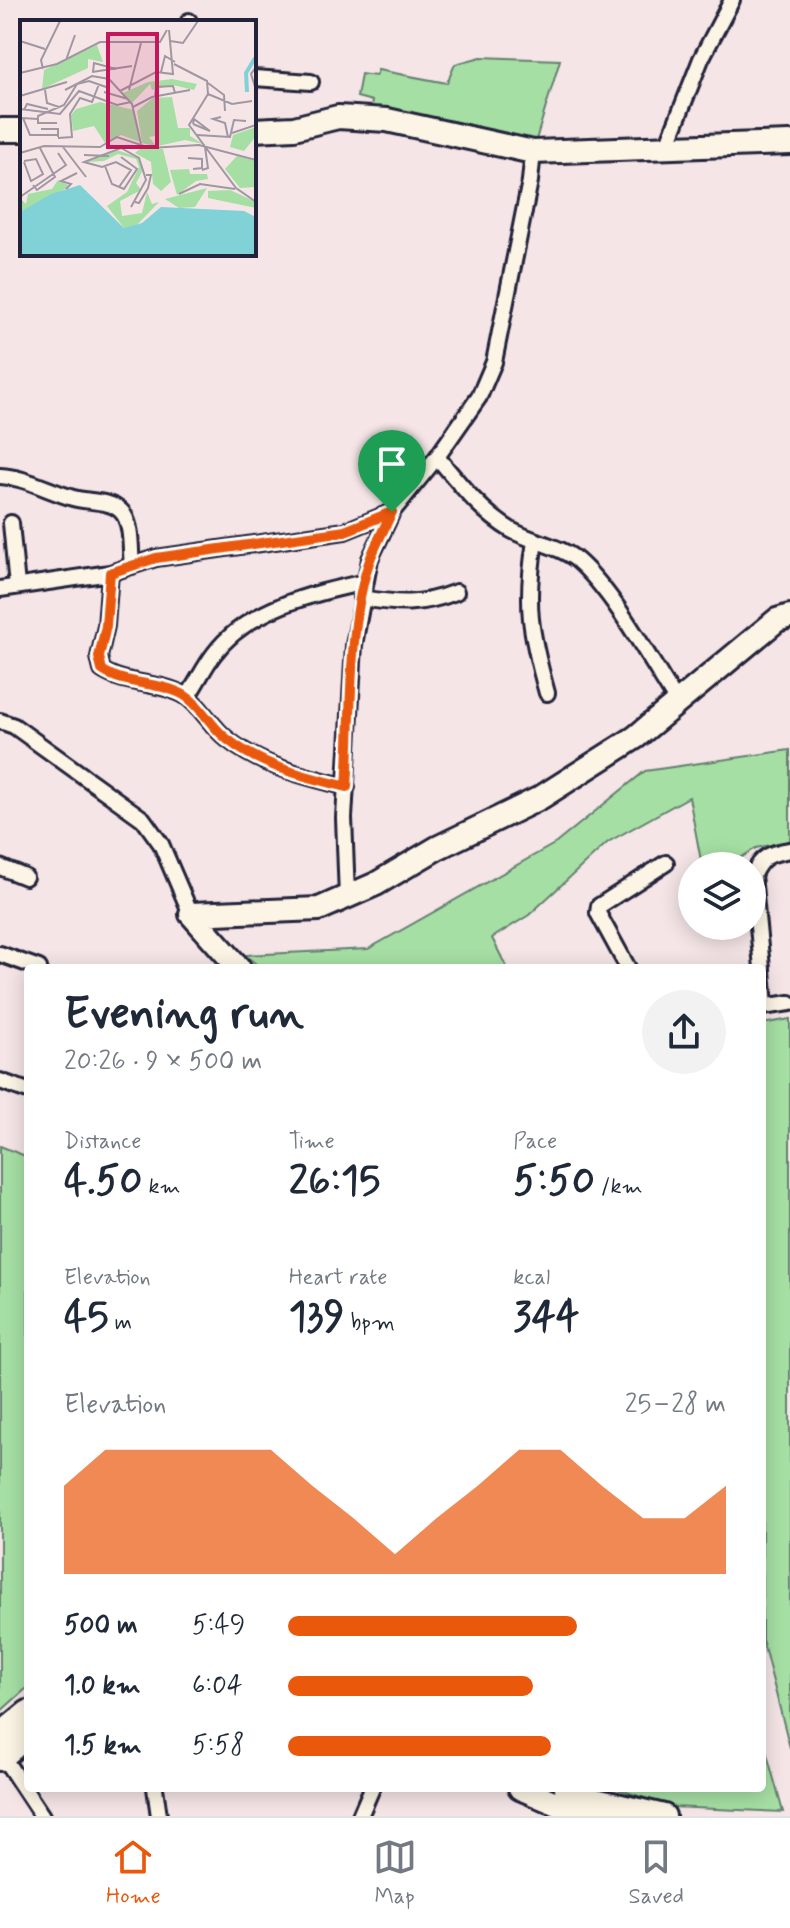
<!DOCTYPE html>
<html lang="en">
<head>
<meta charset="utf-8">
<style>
	body { margin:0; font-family:Mynerve,sans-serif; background:#f2f2f3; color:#1f2937; height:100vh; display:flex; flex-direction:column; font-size:30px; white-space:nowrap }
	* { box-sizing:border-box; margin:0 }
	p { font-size:26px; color:#747a83 }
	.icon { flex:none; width:44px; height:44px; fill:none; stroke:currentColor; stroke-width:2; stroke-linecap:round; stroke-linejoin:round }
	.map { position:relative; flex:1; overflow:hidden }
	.sheet { position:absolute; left:24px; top:964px; width:742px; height:828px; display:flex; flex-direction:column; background:#fff; border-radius:8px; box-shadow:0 4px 20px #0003 }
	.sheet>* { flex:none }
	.controls { position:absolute; left:678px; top:852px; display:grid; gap:16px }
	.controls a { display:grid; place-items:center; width:88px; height:88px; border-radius:50%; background:#fff; box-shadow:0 4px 20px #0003; font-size:40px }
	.pin { position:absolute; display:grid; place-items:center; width:68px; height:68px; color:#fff; margin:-82px -34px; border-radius:50% 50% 50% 0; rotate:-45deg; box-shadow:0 0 8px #0007 }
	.pin .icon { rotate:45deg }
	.round { display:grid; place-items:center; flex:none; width:84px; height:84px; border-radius:42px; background:#f2f2f3 }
	.headline { display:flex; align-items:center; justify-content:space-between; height:136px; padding:0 40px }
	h1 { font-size:44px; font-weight:700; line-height:60px }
	.metrics { display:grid; grid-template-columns:repeat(3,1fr); gap:12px; height:136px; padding:8px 40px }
	.metrics div { display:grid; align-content:center }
	.metrics b { font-size:40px; font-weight:700 }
	.metrics small { font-size:22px; font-weight:400 }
	.metrics p { font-size:22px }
	.chart { height:224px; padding:16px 40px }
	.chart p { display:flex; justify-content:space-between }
	.chart svg { width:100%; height:144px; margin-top:8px; fill:#ea580c; opacity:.7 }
	ul { padding:0 40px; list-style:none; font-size:26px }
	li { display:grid; grid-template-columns:128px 96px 1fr; align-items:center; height:60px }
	li i { height:20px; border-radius:10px; background:#ea580c }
	.menu { display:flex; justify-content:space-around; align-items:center; height:112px; border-top:2px solid #e0e1e3; background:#fff; font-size:22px; color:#747a83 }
	.menu a { display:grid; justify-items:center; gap:4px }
	.menu .selected { color:#ea580c }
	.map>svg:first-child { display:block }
	.green { fill:#a6dfa4; stroke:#648070; stroke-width:2 }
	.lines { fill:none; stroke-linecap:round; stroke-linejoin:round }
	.street-casing { stroke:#22223b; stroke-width:20 }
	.secondary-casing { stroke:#22223b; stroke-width:28 }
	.street { stroke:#fcf5e5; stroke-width:14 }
	.secondary { stroke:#fcf5e5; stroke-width:22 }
	.route-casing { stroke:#fff; stroke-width:16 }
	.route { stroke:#ea580c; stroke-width:10 }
	.inset-river { fill:none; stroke:#80d2d6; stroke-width:4 }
	.inset-road { fill:none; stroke:#a197a2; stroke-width:2 }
	.view { fill:#c2185b; fill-opacity:0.15; stroke:#c2185b; stroke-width:4 }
	.inset-edge { fill:none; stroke:#22223b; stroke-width:4 }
</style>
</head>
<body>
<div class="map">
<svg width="790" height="1816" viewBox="0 0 790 1816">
	<rect width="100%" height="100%" fill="#f5e5e6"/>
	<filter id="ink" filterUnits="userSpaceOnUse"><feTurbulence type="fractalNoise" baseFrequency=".0125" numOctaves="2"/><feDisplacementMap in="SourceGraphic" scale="16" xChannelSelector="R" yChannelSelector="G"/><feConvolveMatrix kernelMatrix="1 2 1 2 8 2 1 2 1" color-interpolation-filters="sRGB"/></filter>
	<g filter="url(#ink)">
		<path class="green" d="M 481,57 L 560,60 L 535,143 L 456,122 L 371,108 L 372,101 L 357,97 L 361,74 L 376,76 L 378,70 L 447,83 L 455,64 Z
			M 790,750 L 790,841 L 756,848 L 739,859 L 739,866 L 702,866 L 689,797 L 608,842 L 529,915 L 492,938 L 507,968 L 261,968 L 245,955 L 368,949 L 556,843 L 645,771 Z
			M 790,1019 L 790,1748 L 762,1639 L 762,1024 Z
			M 0,1146 L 28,1157 L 28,1687 L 0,1712 Z
			M 762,1747 L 765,1747 L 783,1812 L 671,1807 L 615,1788 L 762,1788 Z"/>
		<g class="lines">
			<defs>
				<path id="street" d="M 189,22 L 189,21
					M 254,78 L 311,82
					M 666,148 L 701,59 L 732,0
					M 437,457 C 460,484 481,512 511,530 C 532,542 561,546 578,561 C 616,595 649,659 677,702
					M 0,476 C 25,477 48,491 73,498 C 87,502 110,500 121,511 C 133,523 130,551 132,566
					M 11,523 L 17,586
					M 535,541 C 525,604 530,632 547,693
					M 110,573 L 106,626 L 99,657 L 102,670 C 126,686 159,681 184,695 C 201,705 211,727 227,739 C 262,767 304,776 347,787
					M 0,589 L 110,573 L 156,558 L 345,531 L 392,512
					M 361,598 C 398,604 420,606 456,592
					M 187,697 C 197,683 204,667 214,654 C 248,608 312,594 365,582
					M 0,721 L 14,726 L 143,819 L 161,844 L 191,914
					M 0,867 L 25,877
					M 347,897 L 344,818 L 354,645 L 370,559 L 392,512 L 437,457 L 479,397 L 494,362 L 530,181 L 533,152
					M 0,954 L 39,968
					M 628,968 L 598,913 L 599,906 L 666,863
					M 762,968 L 753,875 C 761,856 771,853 790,850
					M 762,970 L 765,1006
					M 762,1007 L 790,1003
					M 0,1081 L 28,1091
					M 3,1757 L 42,1816
					M 155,1788 L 159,1816
					M 360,1816 L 372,1788"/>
				<path id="secondary" d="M 0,130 L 22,130
					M 254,130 L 294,128 L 338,117 L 387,120 L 533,152 L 790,143
					M 191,914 L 319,909 L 376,884 L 437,848 L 540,798 L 636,737 L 777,620 L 790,616
					M 191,914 L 239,968
					M 0,1735 L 28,1712
					M 0,1759 L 28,1736
					M 520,1788 L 586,1816
					M 566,1788 L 595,1800 L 664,1816"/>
			</defs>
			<use href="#street" class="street-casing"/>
			<use href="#secondary" class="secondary-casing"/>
			<use href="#street" class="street"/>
			<use href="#secondary" class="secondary"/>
		</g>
	</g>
	<g class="lines" filter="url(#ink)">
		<defs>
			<path id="route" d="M 392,512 C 385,527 377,542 371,557 C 347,621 352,718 347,787 C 304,776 262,767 227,739 C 211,727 201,705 184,695 C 159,681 125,686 102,670 L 99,657 L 106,626 L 110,573 L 156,558 L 345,531 Z"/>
		</defs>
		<use href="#route" class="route-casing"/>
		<use href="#route" class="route"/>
	</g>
	<g transform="translate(20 20)">
		<rect width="236" height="236" fill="#f5e5e6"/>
		<path d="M 77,25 L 83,42 L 68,39 L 68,48 L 22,69 L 24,50 ZM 152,59 L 177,64 L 174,70 L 153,65 L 132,70 L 130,64 L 112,83 L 103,73 L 128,62 ZM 152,77 L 158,108 L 170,108 L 170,116 L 183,124 L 165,120 L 138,126 L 135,116 L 129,117 L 137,127 L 122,123 L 117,91 L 133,78 ZM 80,82 L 114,90 L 120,122 L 101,115 L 85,123 L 74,106 L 53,111 L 51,95 L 56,89 ZM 236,107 L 236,116 L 224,131 L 210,127 L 213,115 ZM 122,127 L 143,129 L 151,162 L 141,171 L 133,164 L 131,142 L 115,133 ZM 97,130 L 118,137 L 123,150 L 116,163 L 121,170 L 100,181 L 102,196 L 122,193 L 127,172 L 132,184 L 139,182 L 115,207 L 104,208 L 87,186 L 107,172 L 119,147 L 116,139 L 98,134 L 84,141 L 66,142 ZM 217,136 L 236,141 L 236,167 L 220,168 L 205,149 ZM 169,149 L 170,154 L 187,154 L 188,159 L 176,161 L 157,175 L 150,150 ZM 38,160 L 48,165 L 45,169 L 0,192 L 0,178 L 6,184 L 8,174 L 32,169 ZM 187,168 L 175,187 L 159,188 L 145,179 ZM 210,170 L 236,182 L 236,188 L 188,178 L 188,171 Z" fill="#a6dfa4"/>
		<path d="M 60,165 L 104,208 L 122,203 L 141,187 L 224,191 L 236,197 L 236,235 L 0,235 L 0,192 L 31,174 Z" fill="#80d2d6"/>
		<path class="inset-river" d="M 227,72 L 226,53 L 235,38"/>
		<path class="inset-road" d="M 0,21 L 25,29M 150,21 L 163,23 L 178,1M 46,40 L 55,15M 154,44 L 187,61 L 188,74 L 169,105 L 216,168 L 236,182M 236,47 L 231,54 L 236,70M 23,49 L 21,40 L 40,1M 72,52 L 112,46M 73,52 L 74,43 L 96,49M 141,52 L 145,36 L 155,42M 0,53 L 37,44 L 80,22 L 140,22 L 147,10M 188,63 L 204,75 L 205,91M 25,70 L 27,83 L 39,87M 45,70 L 72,56 L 89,59 L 112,84 L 121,124M 109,70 L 121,23M 100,71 L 136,52 L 153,54 L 149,10M 84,72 L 108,79M 188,74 L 212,84 L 232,81M 0,76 L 47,62M 135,76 L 136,67 L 153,66 L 155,73M 113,87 L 132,77 L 170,70M 0,89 L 40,94 L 59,71 L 97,85 L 111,82M 4,90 L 7,84 L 28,89M 201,97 L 193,99 L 205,103 L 208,117M 18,99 L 3,98 L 10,115 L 38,115M 37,103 L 18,103 L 18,96 L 44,85 L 57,64 L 69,61 L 89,68M 173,104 L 174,99 L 190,111 L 173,104M 21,109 L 38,109 L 38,117M 212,113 L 236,105M 177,115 L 210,117 L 214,100 L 226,101M 38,118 L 52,117 L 50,94 L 60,78 L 72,82 L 79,64M 43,127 L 66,157M 0,133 L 24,126 L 80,127 L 97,117 L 130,128 L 179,125 L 236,140M 64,135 L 89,136M 168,138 L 182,139 L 182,148 L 173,149M 4,142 L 11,161 L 23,154 L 16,139 L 4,141M 85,146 L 92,164 L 104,169 L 117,149 L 101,137M 182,150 L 188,148 L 185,127M 13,165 L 17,170 L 35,157 L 20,128M 99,167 L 111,150 L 96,142 L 82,147 L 64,142 L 101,128 L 119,138 L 126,160 L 111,187M 46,169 L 51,164 L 41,161 L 57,153M 159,174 L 180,164 L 215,169M 0,177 L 46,145 L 38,133M 115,182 L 119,183 L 128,168 L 131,155 L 126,155"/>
		<path class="view" d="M 88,14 L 137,14 L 137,127 L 88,127 Z"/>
		<rect width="236" height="236" class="inset-edge"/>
	</g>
</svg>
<div class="controls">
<a><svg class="icon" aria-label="layers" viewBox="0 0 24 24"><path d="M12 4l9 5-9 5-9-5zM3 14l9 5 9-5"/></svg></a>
</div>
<div class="pin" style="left:392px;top:512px;background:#1e9e55"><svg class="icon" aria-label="arrive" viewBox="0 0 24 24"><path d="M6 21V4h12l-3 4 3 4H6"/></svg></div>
<section class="sheet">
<div class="headline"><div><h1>Evening run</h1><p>20:26 · 9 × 500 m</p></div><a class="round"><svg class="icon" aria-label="share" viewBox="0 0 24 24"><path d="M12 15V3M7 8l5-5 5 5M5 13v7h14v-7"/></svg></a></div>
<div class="metrics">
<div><p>Distance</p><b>4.50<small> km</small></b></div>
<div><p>Time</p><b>26:15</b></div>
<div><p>Pace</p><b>5:50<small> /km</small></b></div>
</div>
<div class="metrics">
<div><p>Elevation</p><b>45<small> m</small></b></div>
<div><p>Heart rate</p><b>139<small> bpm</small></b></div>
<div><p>kcal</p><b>344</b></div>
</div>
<div class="chart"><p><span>Elevation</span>25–28 m</p>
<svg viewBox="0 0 160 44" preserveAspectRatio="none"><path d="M0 44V17L10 6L20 6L30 6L40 6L50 6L60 17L70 27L80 38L90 27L100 17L110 6L120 6L130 17L140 27L150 27L160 17V44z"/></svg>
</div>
<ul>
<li><b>500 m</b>5:49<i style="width:66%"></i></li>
<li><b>1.0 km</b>6:04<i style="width:56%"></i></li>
<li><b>1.5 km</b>5:58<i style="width:60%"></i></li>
</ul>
</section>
</div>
<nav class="menu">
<a class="selected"><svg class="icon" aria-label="home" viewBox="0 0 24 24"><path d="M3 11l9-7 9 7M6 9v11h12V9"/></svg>Home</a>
<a><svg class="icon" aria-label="map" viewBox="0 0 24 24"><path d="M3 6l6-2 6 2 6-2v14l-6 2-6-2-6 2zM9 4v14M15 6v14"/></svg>Map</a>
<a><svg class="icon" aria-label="saved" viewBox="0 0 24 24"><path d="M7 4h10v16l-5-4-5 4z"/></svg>Saved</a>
</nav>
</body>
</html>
